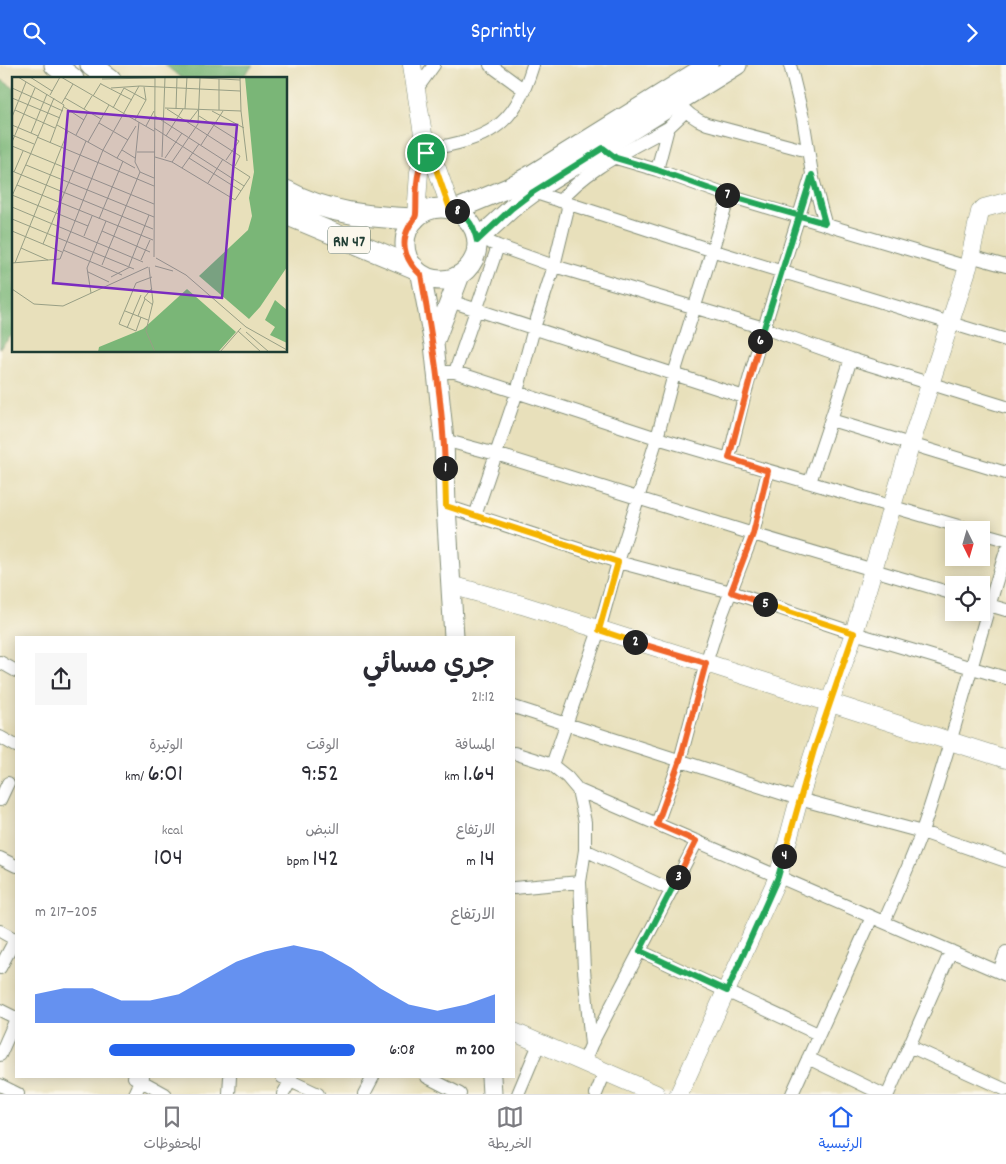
<!DOCTYPE html>
<html lang="ar">
<head>
<meta charset="utf-8">
<style>
	body { margin:0; font-family:Dekko,"Playpen Sans Arabic",sans-serif; background:#f7f7f7; color:#2b2b33; direction:rtl; height:100vh; display:flex; flex-direction:column; font-size:19px; white-space:nowrap }
	* { box-sizing:border-box; margin:0 }
	p { font-size:16px; color:#7c7c81 }
	.icon { flex:none; width:28px; height:28px; fill:none; stroke:currentColor; stroke-width:2; stroke-linecap:round; stroke-linejoin:round }
	.map { position:relative; flex:1; overflow:hidden; direction:ltr }
	.drawer { position:absolute; left:15px; top:571px; width:500px; height:442px; display:flex; flex-direction:column; background:#fff; border-radius:0px; box-shadow:0 2px 12px #0003; direction:rtl }
	.drawer>* { flex:none }
	.needle { width:32px; rotate:175deg }
	.fabs { position:absolute; left:945px; top:456px; display:grid; gap:10px }
	.fabs a { display:grid; place-items:center; width:45px; height:45px; border-radius:0px; background:#fff; box-shadow:0 2px 12px #0003; font-size:25px }
	.pin { position:absolute; display:grid; place-items:center; width:42px; height:42px; color:#fff; margin:-21px; border:2px solid #fff; border-radius:50%; box-shadow:0 1px 5px #0007 }
	.km { position:absolute; width:25px; height:25px; margin:-12px; border-radius:50%; background:#222; color:#fff; font-size:14px; line-height:25px; text-align:center }
	.round { display:grid; place-items:center; flex:none; width:52px; height:52px; border-radius:0px; background:#f7f7f7 }
	.head { display:flex; align-items:center; justify-content:space-between; height:85px; padding:0 20px }
	h1 { font-size:28px; font-weight:600; line-height:38px }
	.stats { display:grid; grid-template-columns:repeat(3,1fr); gap:8px; height:85px; padding:5px 20px }
	.stats div { display:grid; align-content:center }
	.stats b { font-size:25px; font-weight:600 }
	.stats small { font-size:14px; font-weight:400 }
	.stats p { font-size:14px }
	.chart { height:140px; padding:10px 20px }
	.chart p { display:flex; justify-content:space-between }
	.chart svg { width:100%; height:90px; margin-top:5px; fill:#2563eb; opacity:.7 }
	ul { padding:0 20px; list-style:none; font-size:16px }
	li { display:grid; grid-template-columns:80px 60px 1fr; align-items:center; height:38px }
	li i { height:12px; border-radius:6px; background:#2563eb }
	header { display:flex; justify-content:space-between; align-items:center; height:65px; padding:0 20px; background:#2563eb; color:#fff; font-size:22px; font-weight:600 }
	.tabs { display:flex; justify-content:space-around; align-items:center; height:70px; border-top:1px solid #e1e1e2; background:#fff; font-size:14px; color:#7c7c81 }
	.tabs a { display:grid; justify-items:center; gap:2px }
	.tabs .selected { color:#2563eb }
	.map>svg:first-child { display:block }
	.forest { fill:#7ab677; stroke:#4c7a56 }
	.lines { fill:none; stroke-linecap:round; stroke-linejoin:round }
	.street-casing { stroke:#848e78; stroke-width:14 }
	.secondary-casing { stroke:#848e78; stroke-width:19 }
	.primary-casing { stroke:#848e78; stroke-width:21 }
	.highway-casing { stroke:#848e78; stroke-width:23 }
	.street { stroke:#fff; stroke-width:12 }
	.secondary { stroke:#fff; stroke-width:18 }
	.primary { stroke:#fff; stroke-width:19 }
	.highway { stroke:#fff; stroke-width:21 }
	.split-1-casing { stroke:#fff; stroke-width:10 }
	.split-2-casing { stroke:#fff; stroke-width:10 }
	.split-3-casing { stroke:#fff; stroke-width:10 }
	.split-4-casing { stroke:#fff; stroke-width:10 }
	.split-5-casing { stroke:#fff; stroke-width:10 }
	.split-6-casing { stroke:#fff; stroke-width:10 }
	.split-7-casing { stroke:#fff; stroke-width:10 }
	.split-8-casing { stroke:#fff; stroke-width:10 }
	.split-9-casing { stroke:#fff; stroke-width:10 }
	.split-1 { stroke:#f0652b; stroke-width:6 }
	.split-2 { stroke:#f5b400; stroke-width:6 }
	.split-3 { stroke:#f0652b; stroke-width:6 }
	.split-4 { stroke:#22a559; stroke-width:6 }
	.split-5 { stroke:#f5b400; stroke-width:6 }
	.split-6 { stroke:#f0652b; stroke-width:6 }
	.split-7 { stroke:#22a559; stroke-width:6 }
	.split-8 { stroke:#22a559; stroke-width:6 }
	.split-9 { stroke:#f5b400; stroke-width:6 }
	.labels { text-anchor:middle; stroke-width:4; stroke-linejoin:round; paint-order:stroke }
	.shield { fill:#fbf7ec; stroke:#61756b; stroke-width:1 }
	.shield-label { font-size:16px; font-weight:bold; fill:#1f3d34 }
	.inset-road { fill:none; stroke:#989f85; stroke-width:1 }
	.view { fill:#7b2cbf; fill-opacity:0.15; stroke:#7b2cbf; stroke-width:2.5 }
	.inset-edge { fill:none; stroke:#1f3d34; stroke-width:2.5 }
</style>
</head>
<body>
<header><svg class="icon" aria-label="forward" viewBox="0 0 24 24"><path d="M9 5l7 7-7 7"/></svg>Sprintly<svg class="icon" aria-label="search" viewBox="0 0 24 24"><circle cx="10" cy="10" r="6"/><path d="M15 15l6 6"/></svg></header>
<div class="map">
<svg width="1006" height="1029" viewBox="0 0 1006 1029">
	<rect width="100%" height="100%" fill="#fbf7ec"/>
	<filter id="ink" filterUnits="userSpaceOnUse"><feTurbulence type="fractalNoise" baseFrequency=".02" numOctaves="2"/><feDisplacementMap in="SourceGraphic" scale="10" xChannelSelector="R" yChannelSelector="G"/><feConvolveMatrix kernelMatrix="1 2 1 2 8 2 1 2 1" color-interpolation-filters="sRGB"/></filter>
	<filter id="wash" filterUnits="userSpaceOnUse"><feTurbulence type="fractalNoise" baseFrequency=".0096" numOctaves="4" result="noise"/><feDisplacementMap in="SourceGraphic" scale="20" xChannelSelector="R" yChannelSelector="G"/><feGaussianBlur stdDeviation="1.12" result="paint"/><feColorMatrix in="noise" values="0 0 0 0 0 0 0 0 0 0 0 0 0 0 0 0 0 1.4 0 .05"/><feComposite in="paint" operator="in"/></filter>
	<g filter="url(#wash)">
		<rect width="100%" height="100%" fill="#e8e0bb"/>
		<path class="forest" d="M 165,0 L 253,0 L 241,14 L 183,14 Z
			M 0,14 L 14,23 L 14,268 L 0,283 Z"/>
	</g>
	<g filter="url(#ink)">
		<g class="lines">
			<defs>
				<path id="street" d="M 490,0 L 523,24
					M 416,25 L 434,0
					M 678,37 C 686,48 694,54 707,59 L 808,86
					M 603,83 L 616,93 L 657,105 L 729,131 L 968,202
					M 426,85 C 488,73 513,65 533,0
					M 657,105 L 668,63 L 685,47
					M 812,110 L 825,158
					M 533,127 L 711,185 L 1006,275
					M 560,136 C 587,103 631,84 668,63
					M 480,173 L 498,181 L 554,201 L 764,263 L 851,294 L 1006,342
					M 970,191 L 1006,201
					M 450,236 L 744,332
					M 436,307 L 455,307 L 657,373 L 972,465
					M 455,307 L 498,181
					M 831,355 L 1006,408
					M 444,375 L 496,389 L 753,469 L 954,529
					M 729,393 L 744,332 L 764,263 L 812,109 L 803,53 L 790,0
					M 810,417 L 851,294
					M 446,441 L 618,497 L 731,527 L 854,568 L 1006,613
					M 475,451 L 517,327 L 534,263 L 554,201 L 569,139
					M 981,468 L 1006,475
					M 982,538 L 1006,545
					M 0,597 L 16,606
					M 514,642 L 799,734 L 922,767 L 1006,796
					M 0,672 L 16,681
					M 514,688 L 552,700
					M 578,725 L 1006,910
					M 0,735 L 8,718
					M 657,759 L 680,695 L 706,598 L 719,557 L 753,469 L 768,406
					M 585,785 L 671,825
					M 0,793 L 16,801
					M 514,823 L 580,817
					M 884,857 C 897,827 911,797 922,766 C 954,674 976,579 1006,486
					M 0,866 L 16,875
					M 640,886 L 818,969
					M 0,903 L 16,873
					M 999,907 L 1006,887
					M 0,945 L 16,953
					M 591,980 L 697,776
					M 909,981 L 1006,1025
					M 0,990 L 16,954
					M 808,993 L 882,1029
					M 584,997 L 591,980 L 584,905 L 580,817 L 585,785 L 585,757 L 578,725 L 567,712 L 552,700 L 599,565 L 618,497 L 657,373 L 674,309 L 729,131
					M 134,1012 L 165,1029
					M 282,1012 L 318,1029
					M 427,1012 L 460,1029
					M 0,1020 L 18,1029
					M 135,1029 L 143,1012
					M 229,1029 L 230,1012
					M 283,1029 L 290,1017
					M 364,1029 L 373,1012
					M 518,1029 L 539,979
					M 596,1029 L 605,1007
					M 792,1029 L 872,852
					M 888,1029 L 951,886"/>
				<path id="secondary" d="M 412,0 L 426,88 L 437,104 L 451,144
					M 416,152 L 419,107 L 426,88
					M 451,520 L 522,540 L 706,598 L 1006,694
					M 514,967 L 656,1029
					M 679,1029 L 778,812 L 799,734 L 830,637 L 854,568 L 911,378 L 968,202 L 980,147 L 984,143 L 1006,137"/>
				<path id="primary" d="M405 179a36 36 0 1 1 72 0a36 36 0 1 1-72 0Z
					M 455,145 L 508,123 L 531,110 L 708,0
					M 477,175 L 512,143 L 543,120 L 737,0
					M 421,210 L 434,279 L 444,375 L 446,441 L 454,572
					M 434,278 L 460,210
					M 491,1012 L 492,1029"/>
				<path id="highway" d="M 55,0 L 73,14
					M 91,0 L 110,14
					M 286,126 C 325,148 370,152 414,154
					M 286,149 L 413,202"/>
			</defs>
			<use href="#street" class="street-casing"/>
			<use href="#secondary" class="secondary-casing"/>
			<use href="#primary" class="primary-casing"/>
			<use href="#highway" class="highway-casing"/>
			<use href="#street" class="street"/>
			<use href="#secondary" class="secondary"/>
			<use href="#primary" class="primary"/>
			<use href="#highway" class="highway"/>
		</g>
	</g>
	<g class="lines" filter="url(#ink)">
		<defs>
			<path id="split-1" d="M 426,88 C 424,94 421,100 419,106 C 415,120 417,135 416,149 C 416,154 411,157 409,162 C 399,180 407,197 421,210 C 432,273 443,338 445,403"/>
			<path id="split-2" d="M 445,403 L 446,441 L 618,497 L 599,565 L 635,577"/>
			<path id="split-3" d="M 635,577 L 706,598 L 680,695 L 657,759 L 696,776 L 678,812"/>
			<path id="split-4" d="M 678,812 L 640,886 L 727,926 L 778,812 L 784,791"/>
			<path id="split-5" d="M 765,539 L 854,568 L 814,685 L 784,791"/>
			<path id="split-6" d="M 760,276 L 729,393 L 768,406 L 753,469 L 731,527 L 765,539"/>
			<path id="split-7" d="M 727,130 L 825,158 L 812,110 C 795,165 777,220 760,276"/>
			<path id="split-8" d="M 457,146 C 469,153 474,162 477,176 L 512,143 L 533,127 L 603,83 L 616,93 L 657,105 L 727,130"/>
			<path id="split-9" d="M 426,88 L 436,104 L 450,144 L 457,146"/>
		</defs>
		<use href="#split-1" class="split-1-casing"/>
		<use href="#split-2" class="split-2-casing"/>
		<use href="#split-3" class="split-3-casing"/>
		<use href="#split-4" class="split-4-casing"/>
		<use href="#split-5" class="split-5-casing"/>
		<use href="#split-6" class="split-6-casing"/>
		<use href="#split-7" class="split-7-casing"/>
		<use href="#split-8" class="split-8-casing"/>
		<use href="#split-9" class="split-9-casing"/>
		<use href="#split-1" class="split-1"/>
		<use href="#split-2" class="split-2"/>
		<use href="#split-3" class="split-3"/>
		<use href="#split-4" class="split-4"/>
		<use href="#split-5" class="split-5"/>
		<use href="#split-6" class="split-6"/>
		<use href="#split-7" class="split-7"/>
		<use href="#split-8" class="split-8"/>
		<use href="#split-9" class="split-9"/>
	</g>
	<g class="labels">
		<rect class="shield" x="328" y="161.5" width="42" height="27" rx="4"/>
		<g class="shield-label">
			<text x="349" y="181">RN 47</text>
		</g>
	</g>
	<g transform="translate(12 12)">
		<rect width="275" height="275" fill="#e8e0bb"/>
		<path d="M 233,0 L 275,1 L 275,190 L 248,230 L 237,242 L 187,199 L 236,153 L 240,139 L 237,121 L 242,95 ZM 175,212 L 224,255 L 206,275 L 86,275 L 87,270 L 131,252 ZM 263,223 L 275,233 L 275,266 L 258,258 L 263,250 L 253,243 Z" fill="#7ab677"/>
		<path class="inset-road" d="M 6,0 L 52,28 L 38,66M 18,0 L 40,14M 49,0 L 142,54M 172,0 L 228,3M 90,2 L 143,1M 89,7 L 120,23M 0,11 L 51,34M 99,11 L 128,9 L 228,14M 38,18 L 48,0M 81,19 L 89,6M 0,21 L 48,41M 53,21 L 89,42M 50,26 L 61,7M 52,30 L 72,43M 101,31 L 112,11 L 134,23M 153,31 L 229,34 L 228,0M 72,32 L 80,19M 155,32 L 228,79 L 223,89M 164,32 L 165,0M 173,32 L 175,0M 3,33 L 43,51M 207,33 L 207,2M 200,34 L 232,51M 229,34 L 235,84M 143,39 L 238,100 L 223,123 L 160,85 L 143,80M 187,39 L 227,64 L 214,83M 0,40 L 14,5M 123,43 L 134,23 L 132,10M 87,46 L 116,63M 176,46 L 186,33M 0,48 L 26,59M 45,48 L 123,91M 134,49 L 142,34M 142,51 L 232,109M 19,56 L 35,17M 0,58 L 22,67M 64,58 L 76,35M 154,59 L 171,32M 25,60 L 142,109M 0,65 L 23,11M 76,65 L 97,28M 189,68 L 211,34M 0,69 L 142,127M 110,73 L 123,81M 125,75 L 143,75M 19,76 L 42,21M 150,80 L 153,0M 105,81 L 124,49M 153,81 L 170,56M 177,81 L 229,114M 160,85 L 186,47 L 188,1M 14,88 L 142,140M 170,91 L 187,67M 0,94 L 141,152M 2,95 L 11,74M 128,95 L 142,101M 196,106 L 211,82M 5,108 L 141,163M 0,118 L 76,149M 0,119 L 19,76M 0,130 L 131,185M 0,142 L 122,192M 87,142 L 111,84M 0,154 L 50,175M 90,154 L 138,175M 72,159 L 80,139M 31,167 L 74,64M 9,171 L 36,183M 51,173 L 110,198M 142,180 L 143,0M 144,181 L 174,198 L 234,250 L 275,273M 129,183 L 138,163M 0,186 L 48,182 L 91,73 L 127,9M 3,186 L 56,54M 90,188 L 128,95 L 123,85 L 127,45M 117,189 L 137,138M 143,189 L 161,194M 137,190 L 141,225 L 134,254 L 143,275M 76,195 L 97,205M 99,200 L 118,190M 140,211 L 132,221 L 141,228M 0,212 L 22,227 L 51,229 L 136,190M 79,216 L 75,191 L 94,144M 113,234 L 136,243M 126,239 L 133,222M 129,240 L 124,254 L 107,247 L 124,206 L 140,200M 115,251 L 129,218M 226,254 L 249,275M 234,255 L 257,275M 208,275 L 229,251"/>
		<path class="view" d="M 56,34 L 225,48 L 210,221 L 41,206 Z"/>
		<rect width="275" height="275" class="inset-edge"/>
	</g>
</svg>
<div class="fabs">
<a><svg class="needle" viewBox="-14 -14 28 28"><path d="M0-13l5 13h-10z" fill="#e53935"/><path d="M0 13l5-13h-10z" fill="#7c7c81"/></svg></a>
<a><svg class="icon" aria-label="locate" viewBox="0 0 24 24"><circle cx="12" cy="12" r="6"/><path d="M12 2v4M12 18v4M2 12h4M18 12h4"/></svg></a>
</div>
<div class="pin" style="left:426px;top:88px;background:#1e9e55"><svg class="icon" aria-label="arrive" viewBox="0 0 24 24"><path d="M6 21V4h12l-3 4 3 4H6"/></svg></div>
<b class="km" style="left:445px;top:403px">1</b>
<b class="km" style="left:635px;top:577px">2</b>
<b class="km" style="left:678px;top:812px">3</b>
<b class="km" style="left:784px;top:791px">4</b>
<b class="km" style="left:765px;top:539px">5</b>
<b class="km" style="left:760px;top:276px">6</b>
<b class="km" style="left:727px;top:130px">7</b>
<b class="km" style="left:457px;top:146px">8</b>
<section class="drawer">
<div class="head"><div><h1>جري مسائي</h1><p>21:12</p></div><a class="round"><svg class="icon" aria-label="share" viewBox="0 0 24 24"><path d="M12 15V3M7 8l5-5 5 5M5 13v7h14v-7"/></svg></a></div>
<div class="stats">
<div><p>المسافة</p><b>1.64<small> km</small></b></div>
<div><p>الوقت</p><b>9:52</b></div>
<div><p>الوتيرة</p><b>6:01<small> /km</small></b></div>
</div>
<div class="stats">
<div><p>الارتفاع</p><b>14<small> m</small></b></div>
<div><p>النبض</p><b>142<small> bpm</small></b></div>
<div><p>kcal</p><b>104</b></div>
</div>
<div class="chart"><p><span>الارتفاع</span>205–217 m</p>
<svg viewBox="0 0 160 44" preserveAspectRatio="none"><path d="M0 44V30L10 27L20 27L30 33L40 33L50 30L60 22L70 14L80 9L90 6L100 9L110 17L120 27L130 35L140 38L150 35L160 30V44z"/></svg>
</div>
<ul>
<li><b>200 m</b>6:08<i style="width:77%"></i></li>
</ul>
</section>
</div>
<nav class="tabs">
<a class="selected"><svg class="icon" aria-label="home" viewBox="0 0 24 24"><path d="M3 11l9-7 9 7M6 9v11h12V9"/></svg>الرئيسية</a>
<a><svg class="icon" aria-label="map" viewBox="0 0 24 24"><path d="M3 6l6-2 6 2 6-2v14l-6 2-6-2-6 2zM9 4v14M15 6v14"/></svg>الخريطة</a>
<a><svg class="icon" aria-label="saved" viewBox="0 0 24 24"><path d="M7 4h10v16l-5-4-5 4z"/></svg>المحفوظات</a>
</nav>
</body>
</html>
